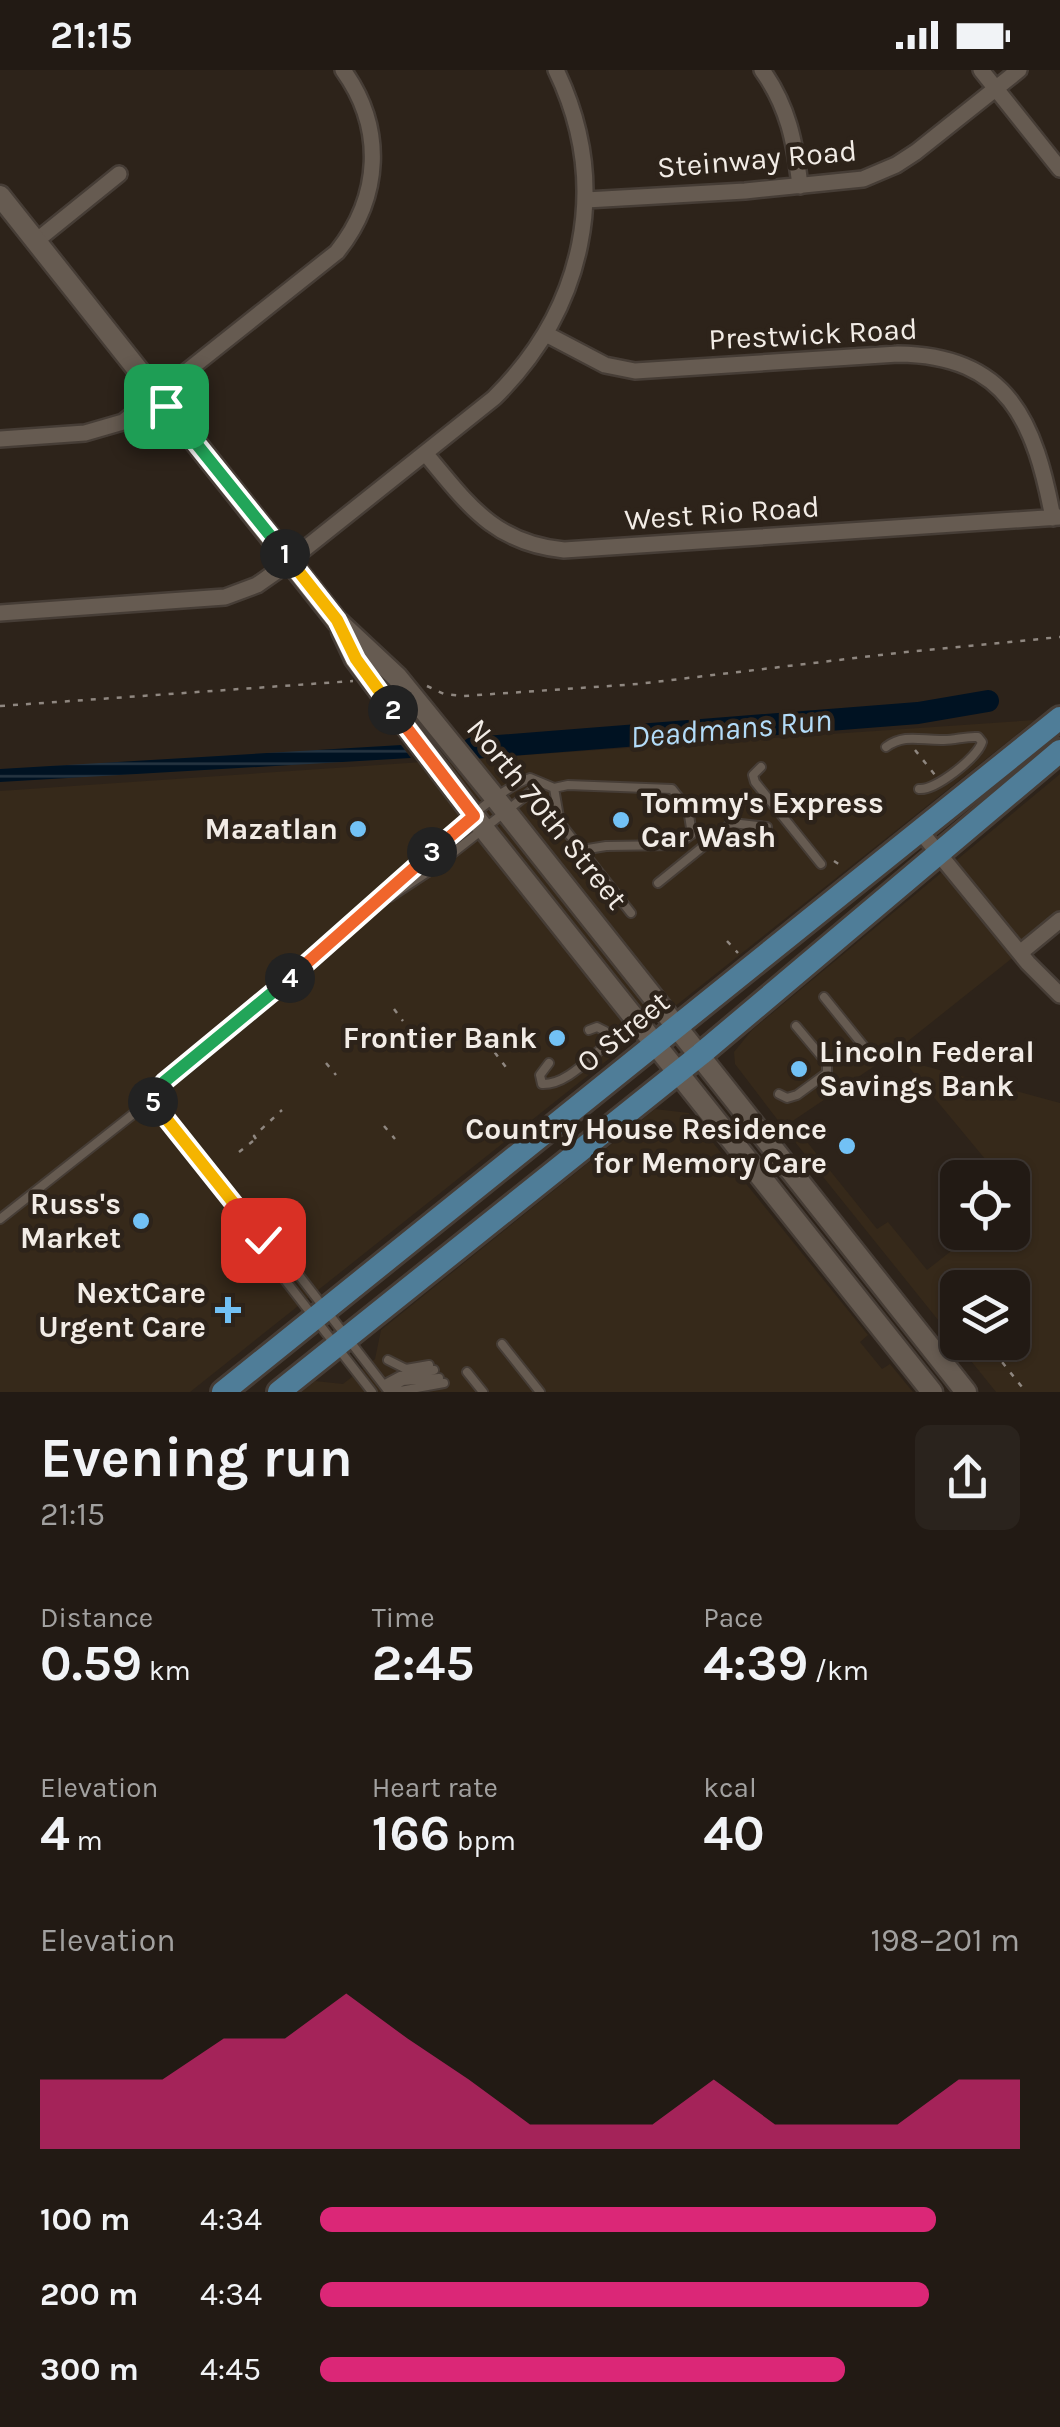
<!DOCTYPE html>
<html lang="en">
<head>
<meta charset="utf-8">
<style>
	body { margin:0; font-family:Karla,sans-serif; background:#2a231d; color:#f1f3f6; height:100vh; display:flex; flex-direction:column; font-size:38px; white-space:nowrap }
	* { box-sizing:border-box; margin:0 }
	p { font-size:32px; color:#a2a1a0 }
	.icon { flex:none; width:55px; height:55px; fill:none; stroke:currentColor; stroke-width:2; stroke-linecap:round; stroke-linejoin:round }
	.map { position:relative; height:1322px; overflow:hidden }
	.panel { display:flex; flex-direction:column; background:#221a14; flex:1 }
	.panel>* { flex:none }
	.tools { position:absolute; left:940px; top:1090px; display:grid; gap:20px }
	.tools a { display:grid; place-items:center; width:90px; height:90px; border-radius:15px; background:#221a14; box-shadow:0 2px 8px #0004,0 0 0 2px #3f3834; font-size:50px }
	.pin { position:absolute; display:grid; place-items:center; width:85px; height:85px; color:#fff; margin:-42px; border-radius:20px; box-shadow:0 5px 15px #0006 }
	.km { position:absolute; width:50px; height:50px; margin:-25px; border-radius:50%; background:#222; color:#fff; font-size:28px; line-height:50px; text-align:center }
	.round { display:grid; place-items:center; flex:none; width:105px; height:105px; border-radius:15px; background:#2a231d }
	.overview { display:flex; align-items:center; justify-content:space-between; height:170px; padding:0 40px }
	h1 { font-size:55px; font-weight:700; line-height:75px }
	.stats { display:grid; grid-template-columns:repeat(3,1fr); gap:15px; height:170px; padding:10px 40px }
	.stats div { display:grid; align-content:center }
	.stats b { font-size:50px; font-weight:700 }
	.stats small { font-size:28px; font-weight:400 }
	.stats p { font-size:28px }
	.chart { height:280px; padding:20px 40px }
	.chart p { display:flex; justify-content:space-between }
	.chart svg { width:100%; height:180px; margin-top:10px; fill:#db2777; opacity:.7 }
	ul { padding:0 40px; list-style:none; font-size:32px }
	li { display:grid; grid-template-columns:160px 120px 1fr; align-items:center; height:75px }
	li i { height:25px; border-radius:12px; background:#db2777 }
	.status { display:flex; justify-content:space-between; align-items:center; height:70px; padding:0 50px; background:#221a14; direction:ltr }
	.status svg { height:28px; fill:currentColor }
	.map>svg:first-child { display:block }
	.built { fill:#36291a; fill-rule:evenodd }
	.water { fill:url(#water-rules) }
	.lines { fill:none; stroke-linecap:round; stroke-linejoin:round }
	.river { stroke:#001222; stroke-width:22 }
	.service-casing { stroke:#463d36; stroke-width:12 }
	.minor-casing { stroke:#463d36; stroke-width:20 }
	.secondary-casing { stroke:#463d36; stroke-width:25 }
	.primary-casing { stroke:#463d36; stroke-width:28 }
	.path { stroke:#8f8780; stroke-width:2.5; stroke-dasharray:5 8; stroke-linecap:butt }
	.service { stroke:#665b51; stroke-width:8 }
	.minor { stroke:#665b51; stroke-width:15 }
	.secondary { stroke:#665b51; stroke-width:20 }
	.primary { stroke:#4f7d98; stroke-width:22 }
	.split-1-casing { stroke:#fff; stroke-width:20 }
	.split-2-casing { stroke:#fff; stroke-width:20 }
	.split-3-casing { stroke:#fff; stroke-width:20 }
	.split-4-casing { stroke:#fff; stroke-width:20 }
	.split-5-casing { stroke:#fff; stroke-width:20 }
	.split-6-casing { stroke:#fff; stroke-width:20 }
	.split-1 { stroke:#22a559; stroke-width:12 }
	.split-2 { stroke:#f5b400; stroke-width:12 }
	.split-3 { stroke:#f0652b; stroke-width:12 }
	.split-4 { stroke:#f0652b; stroke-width:12 }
	.split-5 { stroke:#22a559; stroke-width:12 }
	.split-6 { stroke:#f5b400; stroke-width:12 }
	.poi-dot { fill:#72c1f5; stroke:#2d231a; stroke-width:4 }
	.labels { text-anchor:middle; stroke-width:9; stroke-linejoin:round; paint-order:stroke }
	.street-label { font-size:30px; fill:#f2ece6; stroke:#2d231a }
	.poi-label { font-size:30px; font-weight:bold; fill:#f2ece6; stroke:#2d231a; text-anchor:end }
	.water-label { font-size:32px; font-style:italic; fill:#b3dcf9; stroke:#2d231a }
</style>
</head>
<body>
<div class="status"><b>21:15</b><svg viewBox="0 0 49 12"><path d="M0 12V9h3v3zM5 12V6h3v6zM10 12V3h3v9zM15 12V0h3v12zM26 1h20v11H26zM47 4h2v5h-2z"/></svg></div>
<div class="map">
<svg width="1060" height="1322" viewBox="0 0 1060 1322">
	<defs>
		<pattern id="water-rules" width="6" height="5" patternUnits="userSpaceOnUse" patternTransform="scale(2.5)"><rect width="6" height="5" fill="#001222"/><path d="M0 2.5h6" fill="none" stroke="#263542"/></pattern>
	</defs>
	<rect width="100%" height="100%" fill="#2d231a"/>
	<path class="built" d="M 1035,650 L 190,1322 L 0,1322 L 0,721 Z
		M 1060,704 L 1060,850 L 888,987 L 791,1052 L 877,1159 L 888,1152 L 927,1200 L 974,1163 L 1012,1162 L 1013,1132 L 1017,1129 L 1013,1123 L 1012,1108 L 1000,1107 L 903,990 L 1060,1033 L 1060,1322 L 996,1322 L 783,1057 L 735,994 L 734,982 L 752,960 ZM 958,1218 L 1012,1218 L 1012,1272 L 958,1272 Z
		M 655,1039 L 689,1043 L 868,1265 L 860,1272 L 882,1299 L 890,1294 L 913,1322 L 301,1322 L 315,1311 L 343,1314 L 375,1289 L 381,1260 Z"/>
	<path class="water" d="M 401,675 L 411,688 L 0,712 L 0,699 Z"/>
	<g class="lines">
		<path class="river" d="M 473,678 L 918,643 L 988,631"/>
		<defs>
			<path id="service" d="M 886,677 C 905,663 922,671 944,670 C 956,670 966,666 978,667 L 982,672 C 978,687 935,721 919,719
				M 761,697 L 753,705 L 755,712 L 821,794
				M 554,718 L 568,715 L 672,719 L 688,739 L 692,764 L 677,775 L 606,776 L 582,780
				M 658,813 L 732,753 L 767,757
				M 390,827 L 431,800 L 542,713
				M 824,927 L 870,984 L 878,987
				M 549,993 L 540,1005 L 542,1014 C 566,1015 588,989 606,975 L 605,961 L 597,957 L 589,960
				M 779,1024 L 787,1028 L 797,1025 L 827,1003 L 827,993 L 796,956
				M 149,1028 L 263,1170 L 275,1197 L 372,1322
				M 0,1149 L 137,1041 L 164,1012 C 235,953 309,897 376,835 C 415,799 482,726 530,708 L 554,718 L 560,753 L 631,843
				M 267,1173 L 285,1187 L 389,1322
				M 502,1274 L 540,1322
				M 388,1290 L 406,1299 L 429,1295
				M 467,1302 L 483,1322
				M 385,1314 L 400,1306 L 434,1300
				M 388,1319 L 403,1311 L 439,1308
				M 395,1322 L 444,1313"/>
			<path id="minor" d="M 762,0 C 788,36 795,72 800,116
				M 981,0 L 1060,99
				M 586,130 L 745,121 L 863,109 L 896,95 L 916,82 L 1019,0
				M 36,171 L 119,104
				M 546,264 L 605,295 L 635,301 L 898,284 C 1009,285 1035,353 1053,448
				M 0,369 L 85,363 L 123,352 L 337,182 C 381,127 385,58 343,0
				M 425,383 C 467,433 493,473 564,480 L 1060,447
				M 0,543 L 225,527 L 257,515 L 277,501 L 494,328 C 584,239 612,116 556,0
				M 921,762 L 1028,893 L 1060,925
				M 1020,883 L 1060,850"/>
			<path id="secondary" d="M 0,126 L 337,551 L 397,607 L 496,729 L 966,1322
				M 342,561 L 355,589 L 484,759 L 932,1322"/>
			<path id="primary" d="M 223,1322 L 1060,648
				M 279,1322 L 701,984 L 1060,681"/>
		</defs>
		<use href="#service" class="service-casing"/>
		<use href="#minor" class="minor-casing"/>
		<use href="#secondary" class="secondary-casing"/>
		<use href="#primary" class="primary-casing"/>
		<path class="path" d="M 427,616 L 444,624 L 464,626 L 638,614 L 897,583 L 1060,567
			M 0,636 L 353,611
			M 915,680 L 935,705
			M 834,791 L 843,797
			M 727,871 L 738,883
			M 394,939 L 403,951
			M 487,972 L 508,1000
			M 326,993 L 336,1005
			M 384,1056 L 395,1069
			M 256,1069 L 254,1066 L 282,1040
			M 239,1082 L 253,1071
			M 986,1272 L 1026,1322"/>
		<use href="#service" class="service"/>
		<use href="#minor" class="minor"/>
		<use href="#secondary" class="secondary"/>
		<use href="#primary" class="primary"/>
	</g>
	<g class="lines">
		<defs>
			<path id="split-1" d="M 166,336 L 285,484"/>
			<path id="split-2" d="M 285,484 L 337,550 L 356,589 L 393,640"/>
			<path id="split-3" d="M 393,640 L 474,746 L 432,782"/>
			<path id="split-4" d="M 290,908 L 432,782"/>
			<path id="split-5" d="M 153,1032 L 150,1028 L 164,1012 L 290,908"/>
			<path id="split-6" d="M 153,1032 L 263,1170"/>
		</defs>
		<use href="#split-1" class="split-1-casing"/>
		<use href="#split-2" class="split-2-casing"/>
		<use href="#split-3" class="split-3-casing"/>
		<use href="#split-4" class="split-4-casing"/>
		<use href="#split-5" class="split-5-casing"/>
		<use href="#split-6" class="split-6-casing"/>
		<use href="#split-1" class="split-1"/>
		<use href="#split-2" class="split-2"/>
		<use href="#split-3" class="split-3"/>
		<use href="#split-4" class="split-4"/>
		<use href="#split-5" class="split-5"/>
		<use href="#split-6" class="split-6"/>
	</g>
	<g class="poi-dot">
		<circle cx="621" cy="750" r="10"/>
		<circle cx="358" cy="759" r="10"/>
		<circle cx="557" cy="968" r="10"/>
		<circle cx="799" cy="999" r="10"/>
		<circle cx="847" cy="1076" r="10"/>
		<circle cx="141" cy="1151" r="10"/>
		<path d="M223 1225h10v10h10v10h-10v10h-10v-10h-10v-10h10z"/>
	</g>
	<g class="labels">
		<g class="street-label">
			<text transform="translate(757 89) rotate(-5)" y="10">Steinway Road</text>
			<text transform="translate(813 264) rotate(-3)" y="10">Prestwick Road</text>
			<text transform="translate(722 443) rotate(-4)" y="10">West Rio Road</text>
			<text transform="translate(547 744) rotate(51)" y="10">North 70th Street</text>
			<text transform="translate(623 962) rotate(-39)" y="10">O Street</text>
		</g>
		<g class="poi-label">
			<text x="641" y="743" text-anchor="start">Tommy's Express<tspan x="641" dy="34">Car Wash</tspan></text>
			<text x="338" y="769">Mazatlan</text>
			<text x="537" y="978">Frontier Bank</text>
			<text x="819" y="992" text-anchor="start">Lincoln Federal<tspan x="819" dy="34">Savings Bank</tspan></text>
			<text x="827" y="1069">Country House Residence<tspan x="827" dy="34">for Memory Care</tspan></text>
			<text x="121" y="1144">Russ's<tspan x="121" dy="34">Market</tspan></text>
			<text x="206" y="1233">NextCare<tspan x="206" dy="34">Urgent Care</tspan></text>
		</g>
		<g class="water-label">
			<text transform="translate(731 658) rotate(-5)" y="11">Deadmans Run</text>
		</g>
	</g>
</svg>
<div class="tools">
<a><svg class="icon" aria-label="locate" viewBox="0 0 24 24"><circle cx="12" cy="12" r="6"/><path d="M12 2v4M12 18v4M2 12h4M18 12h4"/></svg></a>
<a><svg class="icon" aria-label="layers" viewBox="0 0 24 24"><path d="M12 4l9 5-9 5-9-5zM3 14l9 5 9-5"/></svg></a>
</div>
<div class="pin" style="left:166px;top:336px;background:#1e9e55"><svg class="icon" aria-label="arrive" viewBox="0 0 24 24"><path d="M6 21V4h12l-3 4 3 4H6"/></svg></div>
<div class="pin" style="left:263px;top:1170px;background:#d93025"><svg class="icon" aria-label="check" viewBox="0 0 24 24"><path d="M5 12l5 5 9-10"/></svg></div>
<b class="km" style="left:285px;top:484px">1</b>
<b class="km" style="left:393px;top:640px">2</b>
<b class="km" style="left:432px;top:782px">3</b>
<b class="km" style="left:290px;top:908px">4</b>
<b class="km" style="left:153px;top:1032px">5</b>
</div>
<section class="panel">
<div class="overview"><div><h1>Evening run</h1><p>21:15</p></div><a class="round"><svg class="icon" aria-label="share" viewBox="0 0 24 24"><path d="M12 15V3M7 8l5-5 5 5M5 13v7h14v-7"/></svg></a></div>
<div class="stats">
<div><p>Distance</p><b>0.59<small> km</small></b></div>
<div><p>Time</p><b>2:45</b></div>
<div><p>Pace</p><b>4:39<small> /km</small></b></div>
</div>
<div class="stats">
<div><p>Elevation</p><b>4<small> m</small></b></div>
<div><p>Heart rate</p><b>166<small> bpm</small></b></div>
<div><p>kcal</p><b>40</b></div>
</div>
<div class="chart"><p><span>Elevation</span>198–201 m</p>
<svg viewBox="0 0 160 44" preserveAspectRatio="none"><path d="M0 44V27L10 27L20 27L30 17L40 17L50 6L60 17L70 27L80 38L90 38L100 38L110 27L120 38L130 38L140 38L150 27L160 27V44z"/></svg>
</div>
<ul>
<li><b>100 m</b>4:34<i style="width:88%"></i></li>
<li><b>200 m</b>4:34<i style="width:87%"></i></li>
<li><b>300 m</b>4:45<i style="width:75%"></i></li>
</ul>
</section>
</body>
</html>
